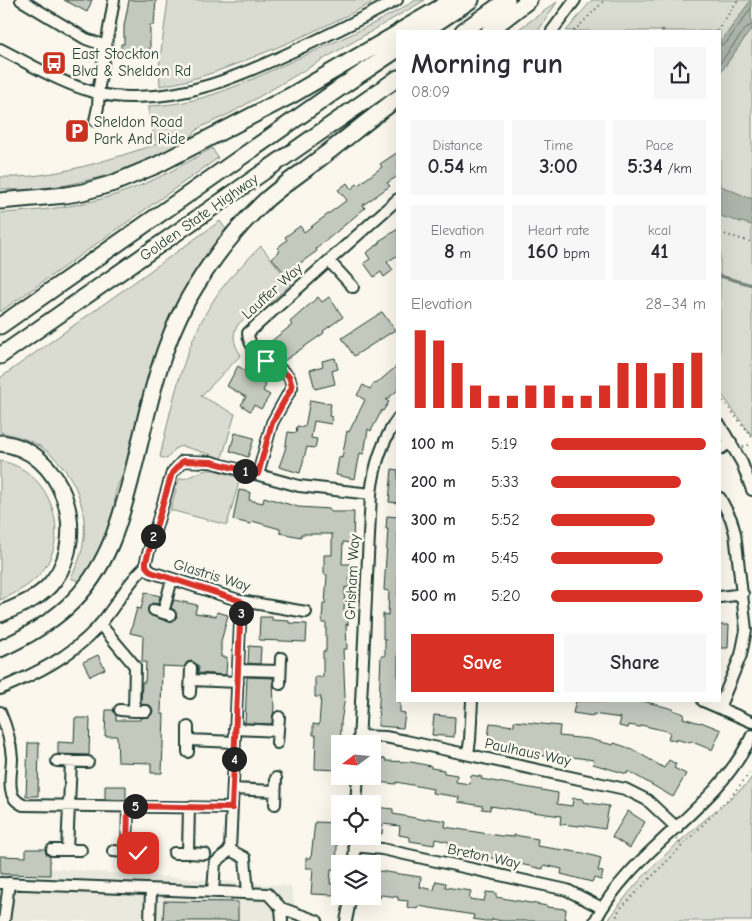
<!DOCTYPE html>
<html lang="en">
<head>
<meta charset="utf-8">
<style>
	body { margin:0; font-family:"Comic Neue",sans-serif; background:#f7f7f7; color:#2b2b33; height:100vh; display:flex; flex-direction:column; font-size:19px; white-space:nowrap }
	* { box-sizing:border-box; margin:0 }
	p { font-size:16px; color:#7c7c81 }
	.icon { flex:none; width:28px; height:28px; fill:none; stroke:currentColor; stroke-width:2; stroke-linecap:round; stroke-linejoin:round }
	.map { position:relative; flex:1; overflow:hidden }
	.details { position:absolute; left:396px; top:30px; width:325px; height:672px; display:flex; flex-direction:column; background:#fff; border-radius:0px; box-shadow:0 5px 20px #0002 }
	.details>* { flex:none }
	.needle { width:32px; rotate:254deg }
	.fabs { position:absolute; left:331px; top:735px; display:grid; gap:10px }
	.fabs a { display:grid; place-items:center; width:50px; height:50px; border-radius:0px; background:#fff; box-shadow:0 5px 20px #0002; font-size:25px }
	.pin { position:absolute; display:grid; place-items:center; width:42px; height:42px; color:#fff; margin:-21px; border-radius:10px; box-shadow:0 2px 8px #0006 }
	.km { position:absolute; width:25px; height:25px; margin:-12px; border-radius:50%; background:#222; color:#fff; font-size:14px; line-height:25px; text-align:center }
	.round { display:grid; place-items:center; flex:none; width:52px; height:52px; border-radius:0px; background:#f7f7f7 }
	.head { display:flex; align-items:center; justify-content:space-between; height:85px; padding:0 15px }
	h1 { font-size:28px; font-weight:600; line-height:38px }
	.figures { display:grid; grid-template-columns:repeat(3,1fr); gap:8px; height:85px; padding:5px 15px }
	.figures div { display:grid; align-content:center; border-radius:0px; background:#f7f7f7; text-align:center }
	.figures b { font-size:21px; font-weight:600 }
	.figures small { font-size:14px; font-weight:400 }
	.figures p { font-size:14px }
	.chart { height:140px; padding:10px 15px }
	.chart p { display:flex; justify-content:space-between }
	.chart svg { width:100%; height:90px; margin-top:5px; stroke:#d93025; stroke-width:6 }
	.button { display:flex; gap:10px; margin-top:auto; padding:10px 15px }
	.button a { flex:1; height:58px; border-radius:0px; background:#d93025; color:#fff; font-size:20px; font-weight:600; line-height:58px; text-align:center }
	.button a+a { background:#f7f7f7; color:#2b2b33 }
	ul { padding:0 15px; list-style:none; font-size:16px }
	li { display:grid; grid-template-columns:80px 60px 1fr; align-items:center; height:38px }
	li i { height:12px; border-radius:6px; background:#d93025 }
	.map>svg:first-child { display:block }
	.built { fill:#eae9de }
	.green { fill:#dbdcd1; stroke:#7d8c82 }
	.water { fill:#adb4aa; stroke:#74847b }
	.lines { fill:none; stroke-linecap:round; stroke-linejoin:round }
	.shore { stroke:#586d63; stroke-width:1 }
	.stream { stroke:#74847b; stroke-width:3 }
	.building { fill:#c4c9be; stroke:#1f3d34 }
	.minor-casing { stroke:#1f3d34; stroke-width:14 }
	.highway-casing { stroke:#1f3d34; stroke-width:19 }
	.path { stroke:#1f3d34; stroke-width:2; stroke-dasharray:1 4; stroke-linecap:butt }
	.minor { stroke:#fbf7ec; stroke-width:10 }
	.highway { stroke:#fbf7ec; stroke-width:15 }
	.route-casing { stroke:#fff; stroke-width:10 }
	.route { stroke:#d93025; stroke-width:6 }
	.labels { text-anchor:middle; stroke-width:5; stroke-linejoin:round; paint-order:stroke }
	.poi-label { font-size:15px; fill:#1f3d34; stroke:#fbf7ec; text-anchor:start }
	.street-label { font-size:15px; fill:#1f3d34; stroke:#fbf7ec }
</style>
</head>
<body>
<div class="map">
<svg width="752" height="921" viewBox="0 0 752 921">
	<rect width="100%" height="100%" fill="#fbf7ec"/>
	<filter id="ink" filterUnits="userSpaceOnUse"><feTurbulence type="fractalNoise" baseFrequency=".02" numOctaves="2"/><feDisplacementMap in="SourceGraphic" scale="10" xChannelSelector="R" yChannelSelector="G"/><feConvolveMatrix kernelMatrix="1 2 1 2 8 2 1 2 1" color-interpolation-filters="sRGB"/></filter>
	<g filter="url(#ink)">
		<path class="built" d="M 1,865 L 291,886 L 297,921 L 0,921 Z"/>
		<path class="green" d="M 168,0 L 377,0 C 341,19 303,37 266,52 C 229,67 199,80 160,86 L 159,66 Z
			M 416,0 L 425,0 L 231,113 L 199,128 L 187,141 L 161,154 L 109,175 L 67,185 L 25,190 L 0,189 L 0,177 C 54,179 107,160 157,144 L 149,119 L 149,106 C 204,104 241,84 290,62 C 333,43 376,24 416,0 Z
			M 592,0 L 751,0 L 720,43 L 720,31 L 566,31 Z
			M 557,2 L 538,31 L 516,31 Z
			M 752,28 L 752,199 L 723,187 L 720,184 L 720,73 Z
			M 212,148 L 218,158 L 0,312 L 0,213 C 45,211 92,205 134,188 C 162,177 187,163 212,148 Z
			M 720,216 L 752,225 L 752,436 L 720,392 Z
			M 220,221 L 228,232 L 206,259 L 127,471 C 117,481 112,498 116,511 L 96,558 L 80,582 L 71,578 C 76,567 81,557 83,545 C 90,507 71,463 36,444 C 25,438 13,435 0,432 L 0,378 Z
			M 261,246 L 291,284 C 281,293 271,302 261,311 C 255,315 249,317 243,320 C 230,330 233,344 241,355 L 201,396 L 235,414 L 222,458 L 182,446 L 176,448 L 167,459 L 160,457 C 172,404 183,348 213,301 C 225,281 244,263 261,246 Z
			M 0,461 C 51,469 74,537 39,575 C 28,587 14,594 0,600 Z
			M 207,470 L 214,470 L 240,478 L 227,525 L 170,510 L 179,479 C 189,479 197,472 207,470 Z
			M 752,777 L 752,921 L 608,921 C 642,868 700,825 747,784 Z"/>
		<path class="water" d="M 751,0 L 752,28 L 720,73 L 720,43 Z
			M 720,184 L 723,187 L 752,199 L 752,225 L 720,216 Z"/>
		<g class="lines">
			<path class="shore" d="M 720,45 L 726,43 L 752,7
				M 720,63 L 746,28 L 752,25"/>
			<path class="stream" d="M 662,31 L 663,30
				M 720,276 L 752,285"/>
		</g>
		<path class="building" d="M 64,0 L 92,0 L 87,12 Z
			M 129,0 L 156,0 L 154,25 L 150,25 L 150,55 L 121,54 L 121,44 L 124,44 L 124,26 Z
			M 398,152 L 398,176 L 387,183 L 390,186 L 363,205 L 365,208 L 316,249 L 317,251 L 285,274 L 272,258 L 280,251 L 277,248 L 287,240 L 285,237 L 300,226 L 304,232 L 347,200 L 338,190 L 347,183 L 351,189 L 357,184 L 358,185 L 382,167 L 380,164 Z
			M 398,229 L 398,255 L 387,262 L 393,270 L 384,277 L 381,272 L 374,277 L 364,263 L 370,259 L 366,253 L 380,243 L 379,241 Z
			M 318,297 L 322,302 L 329,297 L 343,317 L 323,331 L 324,333 L 284,361 L 270,342 L 292,325 L 290,322 Z
			M 382,312 L 395,330 L 354,356 L 342,338 Z
			M 335,358 L 338,369 L 332,371 L 335,384 L 315,389 L 310,370 L 323,366 L 322,361 Z
			M 398,365 L 398,390 L 386,400 L 389,402 L 383,411 L 382,410 L 371,431 L 368,429 L 364,454 L 360,453 L 355,479 L 336,475 L 339,457 L 342,458 L 347,431 L 349,432 L 365,400 L 357,395 L 363,385 L 370,389 L 374,383 L 376,384 Z
			M 238,366 L 266,385 L 263,391 L 270,395 L 261,409 L 254,405 L 250,411 L 241,405 L 246,397 L 227,386 Z
			M 310,400 L 331,404 L 329,416 L 332,417 L 331,424 L 314,421 L 311,438 L 317,439 L 315,448 L 307,447 L 300,473 L 279,467 L 285,450 L 288,432 L 296,433 L 297,426 L 305,427 Z
			M 235,433 L 254,438 L 248,457 L 230,451 Z
			M 392,469 L 398,470 L 398,503 L 389,502 Z
			M 239,490 L 250,492 L 249,500 L 263,503 L 264,497 L 298,507 L 330,509 L 330,512 L 354,512 L 353,543 L 343,542 L 342,564 L 350,564 L 349,588 L 345,587 L 344,611 L 348,612 L 348,625 L 346,624 L 347,649 L 343,649 L 345,697 L 341,722 L 340,770 L 315,769 L 316,735 L 313,735 L 313,724 L 319,725 L 321,697 L 315,697 L 315,677 L 323,677 L 323,651 L 326,651 L 326,623 L 322,623 L 323,604 L 325,604 L 327,575 L 324,574 L 324,555 L 332,555 L 332,534 L 301,534 L 301,537 L 280,533 L 280,529 L 252,521 L 251,524 L 233,520 Z
			M 387,516 L 398,517 L 398,701 L 400,701 L 400,712 L 405,713 L 403,728 L 378,726 L 381,656 L 385,656 L 385,639 L 383,639 L 383,614 L 388,615 L 389,591 L 384,590 L 388,529 L 386,529 Z
			M 145,592 L 160,596 L 158,604 L 152,603 L 148,608 L 149,614 L 168,622 L 174,620 L 177,617 L 175,611 L 171,608 L 174,600 L 197,605 L 195,613 L 216,616 L 217,612 L 228,615 L 221,642 L 221,657 L 227,657 L 226,675 L 198,673 L 199,667 L 192,661 L 187,662 L 184,667 L 162,666 L 161,714 L 164,714 L 162,773 L 151,773 L 151,763 L 118,762 L 117,736 L 105,736 L 106,710 L 113,710 L 116,716 L 116,720 L 140,720 L 140,718 L 149,717 L 152,714 L 153,711 L 150,705 L 141,704 L 142,682 L 145,682 L 146,662 L 142,662 L 143,636 L 130,633 L 137,608 L 141,609 Z
			M 260,617 L 272,617 L 272,620 L 289,621 L 289,623 L 307,624 L 306,642 L 259,640 Z
			M 720,625 L 729,625 L 728,648 L 720,648 Z
			M 249,646 L 261,647 L 260,664 L 248,663 Z
			M 98,655 L 105,669 L 90,676 L 83,662 Z
			M 247,677 L 273,678 L 274,707 L 272,724 L 245,723 Z
			M 576,701 L 643,701 L 673,709 L 673,710 L 684,714 L 683,718 L 700,723 L 701,722 L 721,730 L 712,750 L 690,741 L 689,743 L 676,739 L 676,741 L 668,739 L 670,732 L 641,725 L 640,727 L 629,725 L 628,728 L 619,726 L 621,718 L 593,714 L 593,716 L 573,713 Z
			M 434,715 L 455,717 L 454,737 L 432,735 Z
			M 75,718 L 90,718 L 89,755 L 58,754 L 58,742 L 74,743 Z
			M 514,721 L 560,726 L 559,736 L 589,739 L 613,745 L 614,743 L 632,749 L 664,768 L 669,760 L 676,764 L 674,768 L 686,774 L 673,797 L 628,771 L 627,774 L 593,764 L 594,760 L 566,756 L 566,758 L 536,755 L 536,751 L 512,749 L 512,748 L 487,744 L 490,723 L 514,726 Z
			M 28,743 L 39,743 L 38,796 L 26,796 Z
			M 378,758 L 386,759 L 386,761 L 411,762 L 431,766 L 431,768 L 444,770 L 444,773 L 457,775 L 456,782 L 470,784 L 471,775 L 482,777 L 481,779 L 558,793 L 557,804 L 572,806 L 573,798 L 583,799 L 583,802 L 609,806 L 605,829 L 580,825 L 579,826 L 560,824 L 561,816 L 490,806 L 490,810 L 482,809 L 483,806 L 458,802 L 459,797 L 432,793 L 433,789 L 396,782 L 396,784 L 376,782 Z
			M 105,786 L 126,786 L 126,800 L 105,799 Z
			M 375,807 L 393,809 L 393,814 L 426,820 L 427,818 L 446,821 L 445,827 L 501,836 L 514,837 L 514,835 L 538,839 L 537,846 L 583,853 L 601,858 L 598,871 L 603,872 L 601,880 L 594,878 L 592,882 L 561,874 L 562,869 L 544,865 L 543,869 L 473,854 L 473,853 L 448,849 L 449,842 L 435,839 L 434,845 L 410,841 L 410,837 L 399,835 L 400,826 L 383,824 L 382,834 L 372,833 Z
			M 628,811 L 645,822 L 630,848 L 612,837 Z
			M 315,822 L 338,823 L 336,869 L 331,869 L 330,884 L 334,884 L 334,895 L 311,894 L 313,868 L 306,868 L 306,858 L 311,858 Z
			M 26,849 L 45,849 L 46,854 L 50,857 L 50,875 L 0,874 L 0,856 L 26,857 Z
			M 372,870 L 421,877 L 420,887 L 434,890 L 436,881 L 446,883 L 445,887 L 471,891 L 469,899 L 484,901 L 486,892 L 496,893 L 496,897 L 547,906 L 547,907 L 566,909 L 565,921 L 502,921 L 492,919 L 492,921 L 485,921 L 473,919 L 474,915 L 418,906 L 418,909 L 407,907 L 408,901 L 398,900 L 398,897 L 381,895 L 380,898 L 372,897 Z
			M 164,901 L 238,902 L 238,921 L 163,921 Z"/>
		<g class="lines">
			<defs>
				<path id="minor" d="M 21,0 L 86,39 L 106,46
					M 552,31 L 575,0
					M 0,49 C 32,65 62,84 97,93 C 108,96 120,97 131,97 C 188,98 237,77 287,54 C 325,37 361,19 397,0
					M 95,121 L 98,107 L 99,86 L 114,0
					M 329,261 L 353,287
					M 720,425 L 742,463 L 752,490
					M 720,449 L 731,442
					M 258,474 L 272,423 L 292,387 C 291,383 290,378 288,376 C 275,362 249,355 248,333 L 398,199
					M 720,597 L 743,594
					M 154,610 L 170,615
					M 306,612 L 241,601 L 151,572 L 146,566 L 146,561 L 172,473 L 183,461 L 211,462 L 299,486 L 371,494
					M 163,613 L 172,579
					M 100,624 L 135,666 L 134,711 L 120,710
					M 238,670 L 280,671
					M 191,680 L 238,682
					M 280,684 L 281,658
					M 0,689 C 35,674 70,657 96,629 C 115,609 126,583 146,566
					M 190,693 L 191,668
					M 703,701 L 752,722
					M 719,708 L 741,655 L 746,630 L 735,533 L 731,519 L 720,498
					M 134,711 L 146,711
					M 0,712 C 6,726 11,743 12,758 C 12,770 8,783 12,794 C 14,800 18,802 23,805 L 232,808
					M 235,729 L 278,731
					M 360,736 L 385,737 L 406,741 L 625,789 L 647,800 L 677,828
					M 188,740 L 235,742
					M 277,743 L 279,717
					M 359,744 L 371,494 C 374,466 382,441 398,418
					M 188,752 L 188,727
					M 468,754 L 470,740 L 472,701
					M 57,761 L 88,762
					M 71,761 L 67,850 L 81,850
					M 233,789 L 275,791
					M 275,804 L 276,778
					M 356,804 L 358,776
					M 354,846 L 382,849 L 567,890 L 602,908
					M 52,850 L 67,850
					M 230,850 L 245,858 L 248,893
					M 113,851 L 138,853
					M 127,852 L 128,806
					M 174,853 L 188,853 L 189,807
					M 188,853 L 205,854
					M 354,864 L 355,836
					M 0,883 L 268,894 L 281,908 L 282,921
					M 213,892 L 215,863 L 230,850 L 241,601
					M 281,908 L 317,921
					M 4,921 L 9,883
					M 150,921 L 151,890
					M 346,921 L 351,896
					M 595,921 C 633,847 717,811 752,735"/>
				<path id="highway" d="M 400,31 L 448,3 L 460,0
					M 424,31 L 471,0
					M 463,31 L 507,0
					M 489,31 L 529,0
					M 0,201 L 66,195 L 83,192 L 114,183 L 157,165 L 292,95 L 398,33
					M 0,326 L 347,83 L 398,49
					M 0,356 L 398,78
					M 0,443 C 63,449 89,533 54,580 C 41,598 19,606 0,614
					M 0,649 C 24,638 47,625 67,607 C 111,567 122,514 136,459 C 149,405 160,350 187,301 C 208,264 235,229 266,200 C 284,184 304,171 323,156 C 348,137 372,117 398,98"/>
			</defs>
			<use href="#minor" class="minor-casing"/>
			<use href="#highway" class="highway-casing"/>
			<path class="path" d="M 574,31 L 605,0
				M 717,31 L 738,0
				M 720,233 L 752,242
				M 720,397 L 752,437
				M 743,447 L 752,444
				M 676,839 L 683,846
				M 615,921 L 619,910 L 733,794 L 752,770"/>
			<use href="#minor" class="minor"/>
			<use href="#highway" class="highway"/>
		</g>
	</g>
	<g class="lines" filter="url(#ink)">
		<defs>
			<path id="route" d="M 138,853 L 127,852 L 128,806 L 232,808 L 241,601 L 151,572 L 146,566 L 146,561 L 172,473 L 183,461 L 211,462 L 258,474 L 272,423 L 292,387 L 289,376 L 266,361"/>
		</defs>
		<use href="#route" class="route-casing"/>
		<use href="#route" class="route"/>
	</g>
	<defs>
		<symbol id="bus-square" viewBox="-11 -11 22 22"><rect x="-9" y="-9" width="18" height="18" rx="4" fill="#c8321e" stroke="#fbf7ec"/><path d="M-5-6H5V4H4V6H2V4H-2V6H-4V4H-5ZM-3.5-4V0h7V-4ZM-3.5 1.2v1.5H-2V1.2ZM2 1.2v1.5H3.5V1.2Z" fill="#fff"/></symbol>
		<symbol id="parking-square" viewBox="-11 -11 22 22"><rect x="-9" y="-9" width="18" height="18" rx="4" fill="#c8321e" stroke="#fbf7ec"/><path d="M-3.5-5.5H1a3.5 3.5 0 0 1 0 7H-1V5.5H-3.5ZM-1-3.4V-.6H.8a1.4 1.4 0 0 0 0-2.8Z" fill="#fff"/></symbol>
	</defs>
	<g fill-rule="evenodd">
		<use href="#bus-square" x="40" y="49" width="28" height="28"/>
		<use href="#parking-square" x="63" y="117" width="28" height="28"/>
	</g>
	<g class="labels">
		<g class="poi-label">
			<text x="72" y="59">East Stockton<tspan x="72" dy="17">Blvd &amp; Sheldon Rd</tspan></text>
			<text x="94" y="127">Sheldon Road<tspan x="94" dy="17">Park And Ride</tspan></text>
		</g>
		<g class="street-label">
			<text transform="translate(199 217) rotate(-35)" y="5">Golden State Highway</text>
			<text transform="translate(272 291) rotate(-42)" y="5">Lauffer Way</text>
			<text transform="translate(212 575) rotate(17)" y="5">Glastris Way</text>
			<text transform="translate(352 577) rotate(-87)" y="5">Grisham Way</text>
			<text transform="translate(528 752) rotate(12)" y="5">Paulhaus Way</text>
			<text transform="translate(484 856) rotate(12)" y="5">Breton Way</text>
		</g>
	</g>
</svg>
<div class="fabs">
<a><svg class="needle" viewBox="-14 -14 28 28"><path d="M0-13l5 13h-10z" fill="#e53935"/><path d="M0 13l5-13h-10z" fill="#7c7c81"/></svg></a>
<a><svg class="icon" aria-label="locate" viewBox="0 0 24 24"><circle cx="12" cy="12" r="6"/><path d="M12 2v4M12 18v4M2 12h4M18 12h4"/></svg></a>
<a><svg class="icon" aria-label="layers" viewBox="0 0 24 24"><path d="M12 4l9 5-9 5-9-5zM3 14l9 5 9-5"/></svg></a>
</div>
<div class="pin" style="left:266px;top:361px;background:#1e9e55"><svg class="icon" aria-label="arrive" viewBox="0 0 24 24"><path d="M6 21V4h12l-3 4 3 4H6"/></svg></div>
<div class="pin" style="left:138px;top:853px;background:#d93025"><svg class="icon" aria-label="check" viewBox="0 0 24 24"><path d="M5 12l5 5 9-10"/></svg></div>
<b class="km" style="left:245px;top:471px">1</b>
<b class="km" style="left:153px;top:536px">2</b>
<b class="km" style="left:241px;top:613px">3</b>
<b class="km" style="left:234px;top:759px">4</b>
<b class="km" style="left:135px;top:806px">5</b>
<section class="details">
<div class="head"><div><h1>Morning run</h1><p>08:09</p></div><a class="round"><svg class="icon" aria-label="share" viewBox="0 0 24 24"><path d="M12 15V3M7 8l5-5 5 5M5 13v7h14v-7"/></svg></a></div>
<div class="figures">
<div><p>Distance</p><b>0.54<small> km</small></b></div>
<div><p>Time</p><b>3:00</b></div>
<div><p>Pace</p><b>5:34<small> /km</small></b></div>
</div>
<div class="figures">
<div><p>Elevation</p><b>8<small> m</small></b></div>
<div><p>Heart rate</p><b>160<small> bpm</small></b></div>
<div><p>kcal</p><b>41</b></div>
</div>
<div class="chart"><p><span>Elevation</span>28–34 m</p>
<svg viewBox="0 0 160 44" preserveAspectRatio="none"><path d="M5 44V6M15 44V11M25 44V22M35 44V33M45 44V38M55 44V38M65 44V33M75 44V33M85 44V38M95 44V38M105 44V33M115 44V22M125 44V22M135 44V27M145 44V22M155 44V17"/></svg>
</div>
<ul>
<li><b>100 m</b>5:19<i style="width:100%"></i></li>
<li><b>200 m</b>5:33<i style="width:84%"></i></li>
<li><b>300 m</b>5:52<i style="width:67%"></i></li>
<li><b>400 m</b>5:45<i style="width:72%"></i></li>
<li><b>500 m</b>5:20<i style="width:98%"></i></li>
</ul>
<div class="button"><a>Save</a><a>Share</a></div>
</section>
</div>
</body>
</html>
